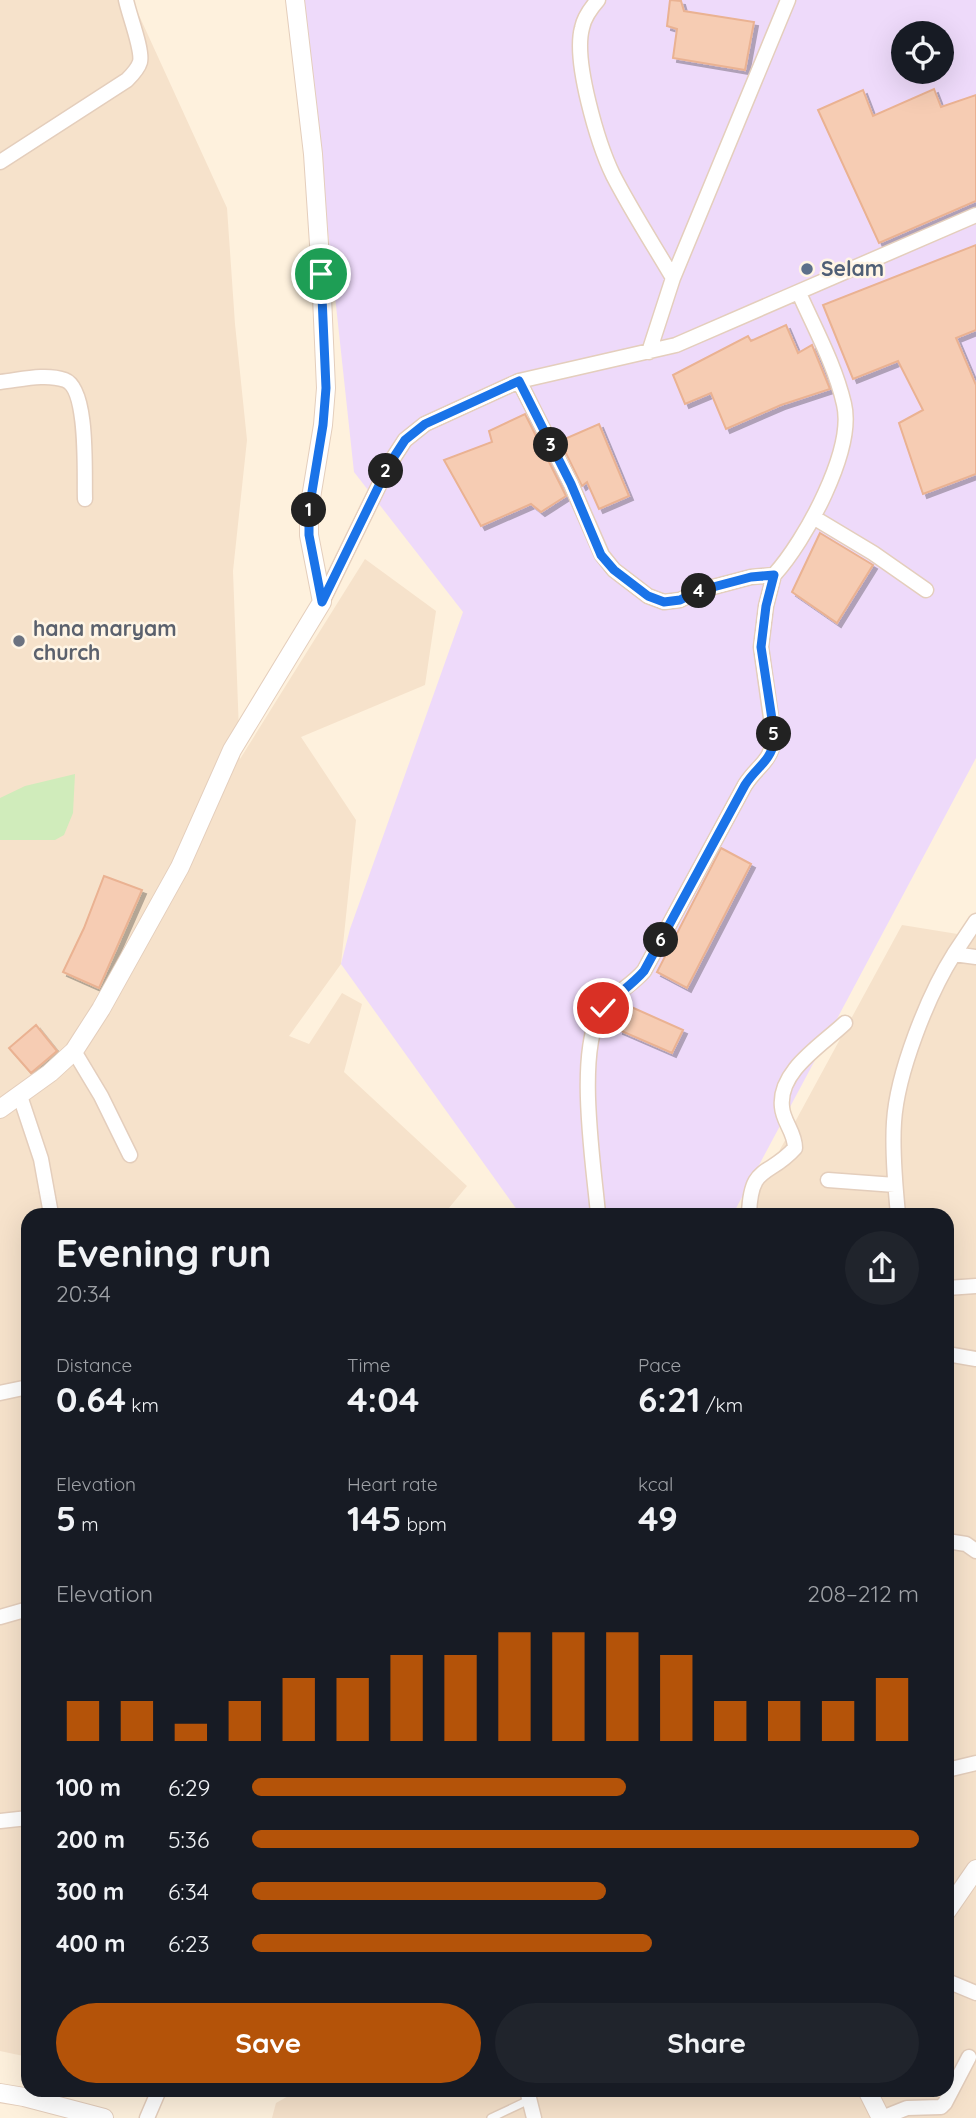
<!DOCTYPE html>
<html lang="en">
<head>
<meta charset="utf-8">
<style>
	body { margin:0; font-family:Quicksand,sans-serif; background:#20242c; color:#f1f3f6; height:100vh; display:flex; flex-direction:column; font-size:26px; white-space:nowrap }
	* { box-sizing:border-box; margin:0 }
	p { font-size:23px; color:#9ea1a6 }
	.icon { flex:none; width:38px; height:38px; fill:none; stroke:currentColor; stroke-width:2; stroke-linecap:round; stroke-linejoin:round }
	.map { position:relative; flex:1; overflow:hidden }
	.drawer { position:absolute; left:21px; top:1208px; width:933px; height:889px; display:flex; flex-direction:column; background:#171b24; border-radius:21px; box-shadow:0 7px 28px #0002 }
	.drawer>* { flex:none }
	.buttons { position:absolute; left:891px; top:21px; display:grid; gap:14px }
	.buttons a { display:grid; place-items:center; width:63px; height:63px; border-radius:50%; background:#171b24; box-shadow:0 7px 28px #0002; font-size:35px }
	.pin { position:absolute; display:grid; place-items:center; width:60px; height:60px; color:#fff; margin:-30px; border:4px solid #fff; border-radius:50%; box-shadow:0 2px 7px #0007 }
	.km { position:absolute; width:35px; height:35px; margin:-18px; border-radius:50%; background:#222; color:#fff; font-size:19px; line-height:35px; text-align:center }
	.round { display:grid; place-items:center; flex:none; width:74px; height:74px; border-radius:37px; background:#20242c }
	.head { display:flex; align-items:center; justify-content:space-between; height:119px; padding:0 35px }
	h1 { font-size:38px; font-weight:700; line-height:52px }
	.figures { display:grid; grid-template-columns:repeat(3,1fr); gap:10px; height:119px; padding:7px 35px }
	.figures div { display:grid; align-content:center }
	.figures b { font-size:35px; font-weight:700 }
	.figures small { font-size:19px; font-weight:400 }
	.figures p { font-size:19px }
	.chart { height:196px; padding:14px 35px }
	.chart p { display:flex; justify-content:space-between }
	.chart svg { width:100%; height:126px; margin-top:7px; stroke:#b45309; stroke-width:6 }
	.action { display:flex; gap:14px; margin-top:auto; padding:14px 35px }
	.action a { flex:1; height:80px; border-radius:42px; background:#b45309; color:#fff; font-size:28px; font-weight:700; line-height:80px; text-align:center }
	.action a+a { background:#20242c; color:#f1f3f6 }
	ul { padding:0 35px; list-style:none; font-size:23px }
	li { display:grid; grid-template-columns:112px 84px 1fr; align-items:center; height:52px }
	li i { height:18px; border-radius:9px; background:#b45309 }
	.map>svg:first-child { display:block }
	.residential { fill:#f6e2cb }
	.education { fill:#eedafa; fill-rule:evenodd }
	.green { fill:#d0ecbb }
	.building { fill:#f6ccb3; stroke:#eab292; stroke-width:2; filter:url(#shadow) }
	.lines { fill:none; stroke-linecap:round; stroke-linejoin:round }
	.service-casing { stroke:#e4cebc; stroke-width:10 }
	.minor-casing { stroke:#e4cebc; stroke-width:17 }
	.tertiary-casing { stroke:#e4cebc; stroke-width:20 }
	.service { stroke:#fff; stroke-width:7 }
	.minor { stroke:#fff; stroke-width:14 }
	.tertiary { stroke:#fff; stroke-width:18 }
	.route-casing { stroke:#fff; stroke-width:14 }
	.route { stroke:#1a73e8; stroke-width:9 }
	.service-dot { fill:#5c6f8a; stroke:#fff5e5; stroke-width:2.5 }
	.worship-dot { fill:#6b7280; stroke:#fff5e5; stroke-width:2.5 }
	.labels { text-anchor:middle; stroke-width:5; stroke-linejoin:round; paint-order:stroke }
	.service-label { font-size:21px; font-weight:bold; fill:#4e5e75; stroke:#fff5e5; text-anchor:start }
	.worship-label { font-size:21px; font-weight:bold; fill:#5b616d; stroke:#fff5e5; text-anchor:start }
</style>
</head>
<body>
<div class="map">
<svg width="976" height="2118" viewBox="0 0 976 2118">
	<defs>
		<filter id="shadow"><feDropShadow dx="4" dy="4" stdDeviation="0" flood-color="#0004"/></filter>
	</defs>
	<rect width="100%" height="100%" fill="#fef1dd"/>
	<path class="residential" d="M 0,0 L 132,0 L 227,208 L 235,324 L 247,440 L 233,571 L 240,759 L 365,559 L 436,611 L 425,685 L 301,737 L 356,820 L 341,964 L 289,1036 L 309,1044 L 342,993 L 362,1004 L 344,1072 L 467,1186 L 444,1214 L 28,1214 L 28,2057 L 0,2051 Z
		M 902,925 L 976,937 L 976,2118 L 272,2118 L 276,2103 L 299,2090 L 947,2090 L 947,1214 L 745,1214 Z"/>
	<path class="education" d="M 303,0 L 976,0 L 976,758 L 733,1214 L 520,1214 L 341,964 L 350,929 L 463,612 L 354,472 ZM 903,33 L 942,33 L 942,72 L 903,72 Z"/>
	<path class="green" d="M 75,774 L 73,813 L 64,835 L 55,840 L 0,840 L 0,798 L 25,786 Z"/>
	<path class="building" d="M 670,0 L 681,1 L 684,11 L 754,22 L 745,70 L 673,58 L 677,29 L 667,26 Z
		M 934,89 L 941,107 L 976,95 L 976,201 L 879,243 L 818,110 L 863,90 L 873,116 Z
		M 976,245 L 976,330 L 956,338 L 976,385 L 976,474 L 923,494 L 899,423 L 923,410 L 898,361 L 853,379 L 823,305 Z
		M 786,325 L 798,353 L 812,345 L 830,389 L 781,405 L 726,429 L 711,393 L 685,404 L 673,375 L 748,336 L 751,341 Z
		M 525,414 L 566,496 L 541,512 L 531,504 L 481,526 L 444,460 L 492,442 L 489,431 Z
		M 599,424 L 629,496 L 599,509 L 587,482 L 582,486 L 560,441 Z
		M 820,533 L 873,565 L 837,623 L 792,592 Z
		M 721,848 L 751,864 L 687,988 L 657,972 Z
		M 104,876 L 142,890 L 99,988 L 63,972 L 84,928 Z
		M 629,1006 L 683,1030 L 672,1053 L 619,1030 Z
		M 36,1025 L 57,1051 L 31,1073 L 9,1048 Z"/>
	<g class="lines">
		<defs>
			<path id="service" d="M 491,2118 L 529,2100"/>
			<path id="minor" d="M 598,0 C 591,8 584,17 582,28 C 573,61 598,144 613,175 C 631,210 653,244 673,278
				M 0,162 L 127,80 C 132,75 138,69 140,62 C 143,50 129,15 126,0
				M 649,352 L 673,278 L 788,0
				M 519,381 L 571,484 L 602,555 L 614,570 L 648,596 L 664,602 L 680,600 L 698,591 L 751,577 L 774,575 C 805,541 855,450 844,404 C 835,365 815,329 799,293
				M 0,382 C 20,380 45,373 65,380 C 89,389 84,475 85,499
				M 813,517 L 873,553 L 926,590
				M 322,602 L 390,463 L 405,440 L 425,424 L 519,381 L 676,345 L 976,215
				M 954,954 L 976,921
				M 74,1051 L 101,1096 L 130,1155
				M 20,1096 L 41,1159 L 51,1214
				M 828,1180 L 895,1185
				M 598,1214 C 594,1166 574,1045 604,1007 C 615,993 632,985 644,971 L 745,785 C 757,766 770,763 774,739 L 761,647 L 766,606 L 774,575
				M 749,1214 C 751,1163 768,1178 795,1148 C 795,1132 783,1122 782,1107 C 778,1071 822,1045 845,1023
				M 898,1214 C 895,1184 892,1152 894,1122 C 897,1073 928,995 954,954 L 976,957
				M 947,1288 L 976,1286
				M 947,1354 L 976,1359
				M 0,1393 L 28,1387
				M 947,1541 L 966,1544 L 976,1551
				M 0,1617 L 28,1609
				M 947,1770 L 976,1763
				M 0,1821 L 28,1818
				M 947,1981 L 976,1993
				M 527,2090 L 534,2118
				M 147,2118 L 159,2090
				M 882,2118 L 907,2108 L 941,2107 L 945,2103 L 969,2057"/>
			<path id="tertiary" d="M 0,1109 L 50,1073 L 74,1051 L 101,1009 L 180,867 L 232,750 L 322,602 L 309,535 L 309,510 L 323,425 L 326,388 L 321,274 L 313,154 L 295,0
				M 947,1911 L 976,1869
				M 867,2090 L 881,2118
				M 0,2093 L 24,2097 L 104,2118"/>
		</defs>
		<use href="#service" class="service-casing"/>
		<use href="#minor" class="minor-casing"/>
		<use href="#tertiary" class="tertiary-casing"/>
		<use href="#service" class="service"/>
		<use href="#minor" class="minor"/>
		<use href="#tertiary" class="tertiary"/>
	</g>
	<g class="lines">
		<defs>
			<path id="route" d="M 321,274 L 326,388 L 323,425 L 309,510 L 309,535 L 322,602 L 390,463 L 405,440 L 425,424 L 519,381 L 571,484 L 601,555 L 614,570 L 648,596 L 664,602 L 680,600 L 698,591 L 751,577 L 774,575 L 766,606 L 761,647 L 775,739 C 770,763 757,766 745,785 L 644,971 C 632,985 616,995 603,1008"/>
		</defs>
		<use href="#route" class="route-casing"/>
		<use href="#route" class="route"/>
	</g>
	<circle class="service-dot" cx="807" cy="269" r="7"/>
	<circle class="worship-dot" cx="19" cy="641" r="7"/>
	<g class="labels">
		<g class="service-label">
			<text x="821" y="276">Selam</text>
		</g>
		<g class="worship-label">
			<text x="33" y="636">hana maryam<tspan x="33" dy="24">church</tspan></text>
		</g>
	</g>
</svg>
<div class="buttons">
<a><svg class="icon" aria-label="locate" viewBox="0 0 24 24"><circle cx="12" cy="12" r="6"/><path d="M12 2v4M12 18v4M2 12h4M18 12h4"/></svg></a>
</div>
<div class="pin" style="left:321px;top:274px;background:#1e9e55"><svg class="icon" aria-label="arrive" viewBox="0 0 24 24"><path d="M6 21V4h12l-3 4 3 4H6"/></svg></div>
<div class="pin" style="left:603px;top:1008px;background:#d93025"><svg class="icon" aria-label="check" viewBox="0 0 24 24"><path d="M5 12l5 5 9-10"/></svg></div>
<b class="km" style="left:309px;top:510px">1</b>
<b class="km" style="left:386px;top:471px">2</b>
<b class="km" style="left:551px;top:445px">3</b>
<b class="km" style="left:699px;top:591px">4</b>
<b class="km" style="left:774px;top:734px">5</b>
<b class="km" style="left:661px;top:940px">6</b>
<section class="drawer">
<div class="head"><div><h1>Evening run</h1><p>20:34</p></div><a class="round"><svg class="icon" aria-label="share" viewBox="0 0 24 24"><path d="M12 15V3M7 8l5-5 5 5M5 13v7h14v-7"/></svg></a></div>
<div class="figures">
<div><p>Distance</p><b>0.64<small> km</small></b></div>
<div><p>Time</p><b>4:04</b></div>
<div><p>Pace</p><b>6:21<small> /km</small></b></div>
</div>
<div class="figures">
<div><p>Elevation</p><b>5<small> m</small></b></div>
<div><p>Heart rate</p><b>145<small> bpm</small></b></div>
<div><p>kcal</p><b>49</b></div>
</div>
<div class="chart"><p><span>Elevation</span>208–212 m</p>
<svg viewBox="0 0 160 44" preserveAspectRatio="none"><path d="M5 44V30M15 44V30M25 44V38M35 44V30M45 44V22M55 44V22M65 44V14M75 44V14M85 44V6M95 44V6M105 44V6M115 44V14M125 44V30M135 44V30M145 44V30M155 44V22"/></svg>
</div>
<ul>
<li><b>100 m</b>6:29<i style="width:56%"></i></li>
<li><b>200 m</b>5:36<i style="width:100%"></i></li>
<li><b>300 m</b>6:34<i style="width:53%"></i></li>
<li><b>400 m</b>6:23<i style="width:60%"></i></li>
</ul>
<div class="action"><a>Save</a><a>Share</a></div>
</section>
</div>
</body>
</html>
